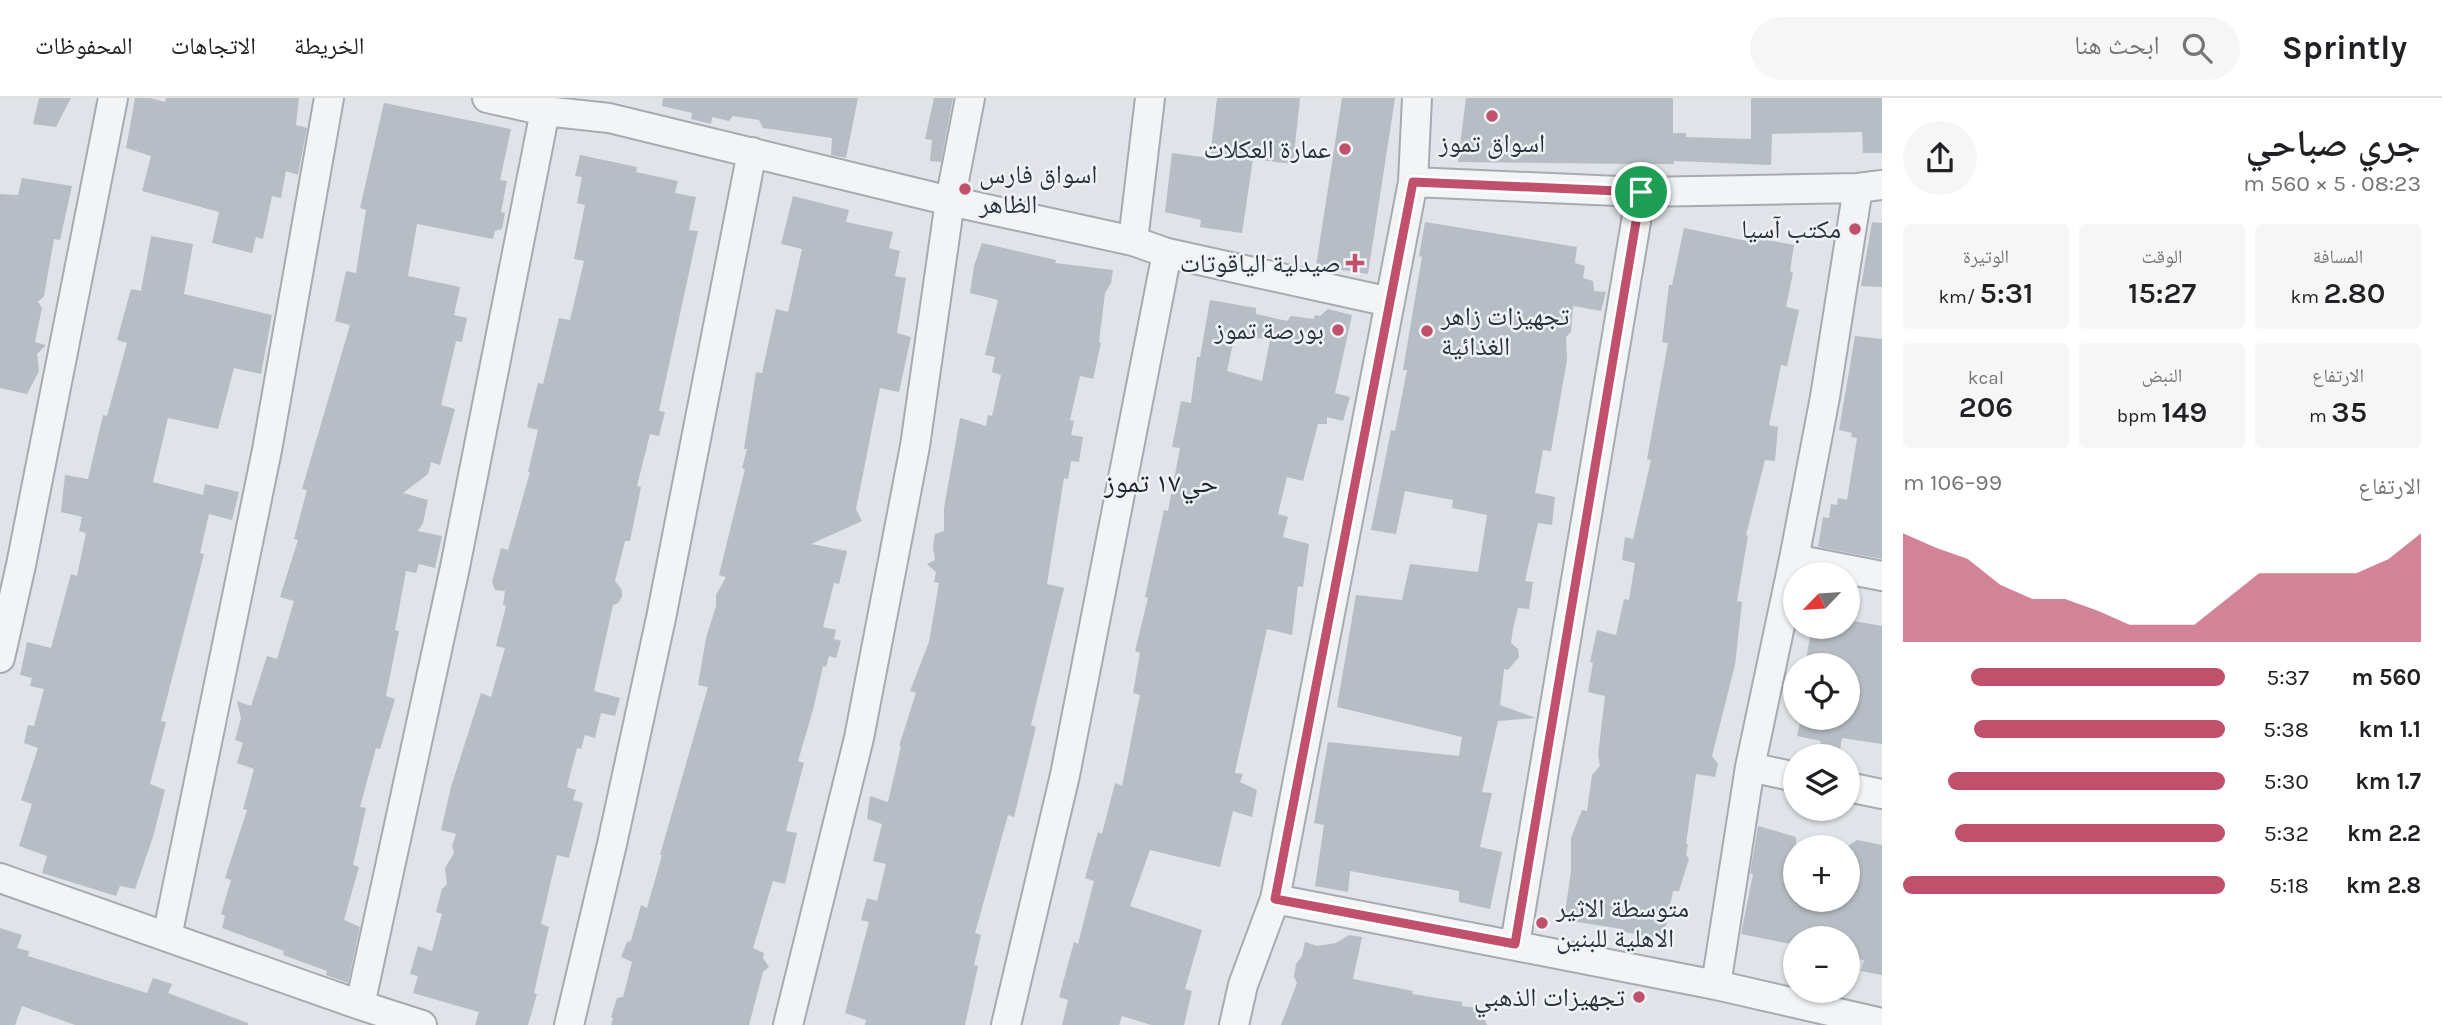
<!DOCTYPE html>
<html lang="ar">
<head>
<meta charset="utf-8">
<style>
	body { margin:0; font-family:Karla,"Noto Naskh Arabic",sans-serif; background:#f6f6f6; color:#202124; direction:rtl; height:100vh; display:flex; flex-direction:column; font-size:26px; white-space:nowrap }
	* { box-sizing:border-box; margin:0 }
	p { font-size:23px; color:#757577 }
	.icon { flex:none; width:38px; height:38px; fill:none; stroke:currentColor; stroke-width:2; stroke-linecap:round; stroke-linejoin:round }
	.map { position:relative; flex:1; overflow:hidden; direction:ltr }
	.panel { display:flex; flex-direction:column; background:#fff; width:560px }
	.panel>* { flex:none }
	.needle { width:46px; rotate:245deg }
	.controls { position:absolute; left:1783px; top:464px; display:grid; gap:14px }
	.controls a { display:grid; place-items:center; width:77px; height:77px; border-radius:50%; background:#fff; box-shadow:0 2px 5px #0004; font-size:35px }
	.pin { position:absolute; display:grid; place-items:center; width:60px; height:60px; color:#fff; margin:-30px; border:4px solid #fff; border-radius:50%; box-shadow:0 2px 7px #0007 }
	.round { display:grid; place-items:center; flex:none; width:74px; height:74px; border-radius:37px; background:#f6f6f6 }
	.overview { display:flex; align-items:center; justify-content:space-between; height:119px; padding:0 21px }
	h1 { font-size:38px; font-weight:600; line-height:52px }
	.metrics { display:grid; grid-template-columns:repeat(3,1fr); gap:10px; height:119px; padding:7px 21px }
	.metrics div { display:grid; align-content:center; border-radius:7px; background:#f6f6f6; text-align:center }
	.metrics b { font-size:30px; font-weight:600 }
	.metrics small { font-size:19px; font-weight:400 }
	.metrics p { font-size:19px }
	.chart { height:196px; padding:14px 21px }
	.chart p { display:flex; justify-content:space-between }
	.chart svg { width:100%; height:126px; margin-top:7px; fill:#c1506c; opacity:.7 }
	ul { padding:0 21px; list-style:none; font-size:23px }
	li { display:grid; grid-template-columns:112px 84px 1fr; align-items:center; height:52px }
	li i { height:18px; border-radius:9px; background:#c1506c }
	header { display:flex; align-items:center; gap:42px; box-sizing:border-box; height:98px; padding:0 35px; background:#fff; border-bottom:2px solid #e0e0e0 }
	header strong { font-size:33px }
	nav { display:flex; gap:38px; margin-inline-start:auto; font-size:24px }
	.search { width:490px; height:63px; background:#f6f6f6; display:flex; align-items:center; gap:18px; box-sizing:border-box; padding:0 24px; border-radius:38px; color:#757577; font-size:26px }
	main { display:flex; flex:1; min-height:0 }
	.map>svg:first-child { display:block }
	.building { fill:#b7bdc4; fill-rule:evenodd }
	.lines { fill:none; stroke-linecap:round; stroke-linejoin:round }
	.minor-casing { stroke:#a6abb1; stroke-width:32 }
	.minor { stroke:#f2f4f6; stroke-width:28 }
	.route-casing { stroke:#fff; stroke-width:14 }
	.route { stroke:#c1506c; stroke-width:9 }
	.poi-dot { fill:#c1506c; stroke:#eff2f5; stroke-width:2.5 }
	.labels { text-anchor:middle; stroke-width:5; stroke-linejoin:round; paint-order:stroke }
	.poi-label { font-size:26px; fill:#2a333d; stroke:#eff2f5; text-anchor:end }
	.neighbourhood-label { font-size:28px; fill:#1c242e; stroke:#eff2f5 }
</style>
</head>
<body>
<header>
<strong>Sprintly</strong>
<div class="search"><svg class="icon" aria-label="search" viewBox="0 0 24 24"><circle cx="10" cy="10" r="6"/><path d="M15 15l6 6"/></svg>ابحث هنا</div>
<nav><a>الخريطة</a><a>الاتجاهات</a><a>المحفوظات</a></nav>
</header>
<main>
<section class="panel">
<div class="overview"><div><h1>جري صباحي</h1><p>08:23 · 5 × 560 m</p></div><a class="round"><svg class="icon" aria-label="share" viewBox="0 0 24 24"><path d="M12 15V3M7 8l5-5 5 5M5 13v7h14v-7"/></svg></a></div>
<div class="metrics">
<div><p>المسافة</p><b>2.80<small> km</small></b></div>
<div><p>الوقت</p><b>15:27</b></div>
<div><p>الوتيرة</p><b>5:31<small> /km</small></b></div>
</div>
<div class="metrics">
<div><p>الارتفاع</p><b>35<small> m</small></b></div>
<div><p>النبض</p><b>149<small> bpm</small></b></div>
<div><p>kcal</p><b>206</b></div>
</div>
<div class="chart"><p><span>الارتفاع</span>99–106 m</p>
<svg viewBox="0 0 160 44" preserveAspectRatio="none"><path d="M0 44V6L10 11L20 15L30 24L40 29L50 29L60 33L70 38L80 38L90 38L100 29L110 20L120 20L130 20L140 20L150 15L160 6V44z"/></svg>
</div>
<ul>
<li><b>560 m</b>5:37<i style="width:79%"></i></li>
<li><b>1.1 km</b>5:38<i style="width:78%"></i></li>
<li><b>1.7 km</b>5:30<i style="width:86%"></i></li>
<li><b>2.2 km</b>5:32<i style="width:84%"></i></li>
<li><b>2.8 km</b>5:18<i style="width:100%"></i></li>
</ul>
</section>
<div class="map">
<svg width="1882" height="927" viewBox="0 0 1882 927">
	<rect width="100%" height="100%" fill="#e0e3e7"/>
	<path class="building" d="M 39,0 L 71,0 L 56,29 L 33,26 Z
		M 135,0 L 150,0 L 165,4 L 166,0 L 299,0 L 296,27 L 307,30 L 298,77 L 286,73 L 281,100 L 272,98 L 263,141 L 256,139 L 252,155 L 212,145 L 219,114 L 142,93 L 151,58 L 126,50 Z
		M 663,0 L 858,0 L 846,60 L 831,57 L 832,40 L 763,30 L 759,22 L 733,18 L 729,23 L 712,19 L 711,26 L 691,21 L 692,15 L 662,8 Z
		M 934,0 L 953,0 L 941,64 L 930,63 L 932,42 L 925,41 Z
		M 1217,0 L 1300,0 L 1293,66 L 1253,61 L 1242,135 L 1200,129 L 1201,122 L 1165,114 L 1172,55 L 1210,60 Z
		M 1342,0 L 1395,0 L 1368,176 L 1316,168 Z
		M 1466,0 L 1673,0 L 1673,35 L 1686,35 L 1686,39 L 1751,41 L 1751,0 L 1882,0 L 1882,55 L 1863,55 L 1862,34 L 1772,36 L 1771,67 L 1674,63 L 1674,66 L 1634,66 L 1458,64 Z
		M 384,5 L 511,31 L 500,82 L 507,83 L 501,114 L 505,115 L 502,131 L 495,133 L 493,141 L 417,126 L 408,178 L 460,189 L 454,217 L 467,220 L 462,244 L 456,243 L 441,307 L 455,311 L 440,367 L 431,364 L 428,376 L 403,395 L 428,402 L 423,425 L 418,433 L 442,438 L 435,470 L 419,466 L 416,475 L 406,473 L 395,532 L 399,533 L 386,598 L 395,601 L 380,651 L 376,650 L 360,709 L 366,710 L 353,767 L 359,769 L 344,822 L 360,829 L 348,885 L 326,877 L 327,873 L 283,857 L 284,853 L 222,830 L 225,818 L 221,816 L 231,782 L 225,780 L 247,712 L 243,711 L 254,671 L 237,665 L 243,645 L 235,642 L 241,620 L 237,603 L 251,608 L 267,558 L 277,561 L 294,503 L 280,499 L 298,442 L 294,441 L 307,392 L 302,391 L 350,227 L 335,223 L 346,173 L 356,175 L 366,112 L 360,110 Z
		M 580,57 L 637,69 L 636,74 L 678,83 L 675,95 L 696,99 L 689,132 L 698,133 L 659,313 L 665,314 L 659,338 L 650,336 L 637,388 L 641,389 L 630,443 L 625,443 L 615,483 L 622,492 L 622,499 L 618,505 L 613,507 L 594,593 L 620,600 L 615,618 L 601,615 L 595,640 L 585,637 L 581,651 L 577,650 L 567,689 L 576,692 L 573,702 L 583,705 L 569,760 L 557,757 L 541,826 L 549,829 L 534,895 L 537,896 L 528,927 L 475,927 L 479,914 L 413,895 L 418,878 L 410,876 L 418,848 L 432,853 L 442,816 L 436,814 L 442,791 L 447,786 L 445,770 L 454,755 L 452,748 L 456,736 L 441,732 L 451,689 L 481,595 L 491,599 L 505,550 L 496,548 L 506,508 L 503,507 L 505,493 L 495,492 L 492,484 L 501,450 L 508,452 L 530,374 L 528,374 L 538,332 L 527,329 L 538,285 L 543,286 L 559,220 L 570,222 L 584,163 L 574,161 L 585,107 L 577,105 L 582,79 L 575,78 Z
		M 22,80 L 72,88 L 60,142 L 54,141 L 44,198 L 38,204 L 42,210 L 35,244 L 46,247 L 37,256 L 39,273 L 27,296 L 0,290 L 0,96 L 18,97 Z
		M 793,98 L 849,112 L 846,124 L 893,134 L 889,150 L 900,153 L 895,178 L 906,180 L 897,235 L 911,239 L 899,294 L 880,290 L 856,411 L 862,423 L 811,446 L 847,453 L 839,486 L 834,485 L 823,529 L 836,532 L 834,541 L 841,543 L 836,560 L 829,558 L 826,569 L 823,568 L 813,612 L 798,663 L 804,665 L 786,733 L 797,735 L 785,786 L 773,783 L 753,850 L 764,855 L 763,860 L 769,869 L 763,874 L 749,927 L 611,927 L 613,920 L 611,919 L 617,900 L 623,899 L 632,864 L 621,859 L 627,844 L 631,843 L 641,807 L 647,810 L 662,757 L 660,757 L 708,589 L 698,587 L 706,540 L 716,508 L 716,497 L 726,479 L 719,477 L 745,371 L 742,370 L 747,351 L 744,351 L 756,274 L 762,275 L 776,211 L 788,214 L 802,151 L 781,146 Z
		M 1425,124 L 1577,149 L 1575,165 L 1585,168 L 1583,180 L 1593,183 L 1594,193 L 1606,194 L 1601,213 L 1573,208 L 1571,234 L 1566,239 L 1567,262 L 1551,353 L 1543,352 L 1535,395 L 1555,399 L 1552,427 L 1538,425 L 1525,483 L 1533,484 L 1529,511 L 1518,510 L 1513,531 L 1511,545 L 1518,551 L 1519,559 L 1508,572 L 1504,571 L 1500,607 L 1536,620 L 1498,623 L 1482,694 L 1492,695 L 1480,749 L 1502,754 L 1490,811 L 1459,804 L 1459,793 L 1350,773 L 1348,794 L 1315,788 L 1324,727 L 1314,725 L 1328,644 L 1459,658 L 1462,639 L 1337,609 L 1356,497 L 1402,502 L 1410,466 L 1478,474 L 1487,417 L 1452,410 L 1453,402 L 1405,393 L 1396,436 L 1371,432 L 1391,332 L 1395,333 L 1407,272 L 1403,272 L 1422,159 L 1419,158 Z
		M 1872,124 L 1882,125 L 1882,189 L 1861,188 Z
		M 1684,130 L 1747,143 L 1747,138 L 1794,147 L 1790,173 L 1793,175 L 1786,209 L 1799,212 L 1787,268 L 1781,267 L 1769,327 L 1778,329 L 1775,363 L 1765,362 L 1746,437 L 1748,438 L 1737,503 L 1742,504 L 1735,567 L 1712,658 L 1718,666 L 1715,679 L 1696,676 L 1686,746 L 1688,746 L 1686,757 L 1689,761 L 1679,793 L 1673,793 L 1663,842 L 1621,833 L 1622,831 L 1564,822 L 1571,773 L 1571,740 L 1582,712 L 1587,713 L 1592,677 L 1600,668 L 1598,657 L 1605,598 L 1588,594 L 1593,565 L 1590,564 L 1597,532 L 1616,537 L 1624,501 L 1629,502 L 1635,465 L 1622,462 L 1625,439 L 1633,441 L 1651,362 L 1647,361 L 1668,245 L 1662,244 L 1669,187 L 1672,187 Z
		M 151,138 L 193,146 L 184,196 L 272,217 L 261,276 L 234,270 L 218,331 L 168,320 L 153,384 L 203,397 L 205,386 L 239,394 L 232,422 L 209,416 L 200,455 L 204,456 L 161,623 L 166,624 L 150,686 L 165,692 L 153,739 L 135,791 L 120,788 L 116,798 L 42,775 L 47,758 L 19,748 L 32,706 L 21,702 L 38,650 L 24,645 L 28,627 L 34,628 L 44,591 L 30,588 L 32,580 L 20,577 L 27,544 L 51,550 L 71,476 L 77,478 L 86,435 L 79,433 L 82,419 L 61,414 L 65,377 L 88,381 L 103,317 L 107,318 L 127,245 L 117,242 L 131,191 L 141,193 Z
		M 982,145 L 1056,162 L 1055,165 L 1113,172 L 1111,185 L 1105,195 L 1099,244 L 1101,245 L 1093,281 L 1080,278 L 1070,322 L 1074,323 L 1071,337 L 1083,339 L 1079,364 L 1071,363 L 1068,381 L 1064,380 L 1047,486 L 1064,490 L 1031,627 L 1036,629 L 1014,719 L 1008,717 L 975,835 L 981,837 L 974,867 L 978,868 L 965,927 L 865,927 L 866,922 L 845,915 L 869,824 L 861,822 L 867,800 L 877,803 L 886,766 L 873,763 L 882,726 L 867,721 L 870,698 L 888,704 L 901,648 L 899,648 L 916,595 L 910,593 L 929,544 L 939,485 L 934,484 L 936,474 L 927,466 L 935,462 L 933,449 L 935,436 L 944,433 L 944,410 L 960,320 L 986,328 L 988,317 L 992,318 L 1001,277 L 992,274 L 995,259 L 985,257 L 998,202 L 970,195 L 974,168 Z
		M 1210,202 L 1256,210 L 1256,216 L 1287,223 L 1291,218 L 1314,221 L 1315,217 L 1320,218 L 1328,211 L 1352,217 L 1335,295 L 1350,299 L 1343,323 L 1327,319 L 1327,326 L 1318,326 L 1303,383 L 1287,379 L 1278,416 L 1288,419 L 1283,439 L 1309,446 L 1303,489 L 1298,488 L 1292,537 L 1267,531 L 1238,660 L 1235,675 L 1243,676 L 1240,684 L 1257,692 L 1252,719 L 1233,713 L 1220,769 L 1150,752 L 1130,808 L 1202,832 L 1185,891 L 1192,893 L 1184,927 L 1151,927 L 1122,918 L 1119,927 L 1062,927 L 1068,902 L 1059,899 L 1074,844 L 1078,846 L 1094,783 L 1085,780 L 1098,734 L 1102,736 L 1115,685 L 1122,688 L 1140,597 L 1133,595 L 1140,555 L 1135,553 L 1148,500 L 1145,499 L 1164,412 L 1168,413 L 1180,350 L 1172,349 L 1181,303 L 1191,305 L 1197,259 L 1200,259 ZM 1235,236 L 1270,242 L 1262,283 L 1227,273 Z
		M 1855,238 L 1882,241 L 1882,461 L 1818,449 L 1823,419 L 1829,420 L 1831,406 L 1837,407 L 1838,400 L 1847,402 L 1857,340 L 1851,339 L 1852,335 L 1839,332 Z
		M 1848,522 L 1882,528 L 1882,646 L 1842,640 L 1839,658 L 1818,658 L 1821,643 L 1797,638 L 1801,620 L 1848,620 L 1848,567 L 1805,567 L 1812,528 L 1848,528 Z
		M 1758,728 L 1796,739 L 1796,802 L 1848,802 L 1848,748 L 1857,742 L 1882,747 L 1882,877 L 1861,873 L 1864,862 L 1848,859 L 1848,840 L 1796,840 L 1796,847 L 1741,836 L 1753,776 L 1750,775 Z
		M 0,830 L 22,837 L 17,850 L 29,853 L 28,858 L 147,895 L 153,880 L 172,886 L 168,895 L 248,925 L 248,927 L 75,927 L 22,908 L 15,927 L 0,927 Z
		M 1349,837 L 1362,839 L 1353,881 L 1413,893 L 1412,896 L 1462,904 L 1462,908 L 1479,910 L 1487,927 L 1281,927 L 1297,885 L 1294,879 L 1296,866 L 1302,858 L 1305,844 L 1317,848 L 1336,845 Z"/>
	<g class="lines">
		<defs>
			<path id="minor" d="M 487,0 L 545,13 L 609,20 L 950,103 L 1133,143 L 1167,155 L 1390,204
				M 1413,84 L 1641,94 L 1858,90 L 1882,87
				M 1133,143 L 1150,0
				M 1794,461 L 1882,478
				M 0,560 L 21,467 L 113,0
				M 1750,669 L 1796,679
				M 1848,689 L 1882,696
				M 0,780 L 360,907 L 422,927
				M 1275,801 L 1716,887 L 1882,925
				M 167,839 L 267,352 L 329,0
				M 1515,846 L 1641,94
				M 1716,887 L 1750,669 L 1794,461 L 1825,299 L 1858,90
				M 360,907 L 455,469 L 545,13
				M 569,927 L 612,746 L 661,520 L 752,54
				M 788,927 L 859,640 L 915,348 L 950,103 L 970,0
				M 1006,927 L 1065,677 L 1167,155
				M 1234,927 L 1243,887 L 1275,801 L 1413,84 L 1417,0"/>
		</defs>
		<use href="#minor" class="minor-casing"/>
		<use href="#minor" class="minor"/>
	</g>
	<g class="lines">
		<defs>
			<path id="route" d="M 1413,84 L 1641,94 L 1515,846 L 1275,801 Z"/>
		</defs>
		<use href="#route" class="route-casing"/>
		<use href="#route" class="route"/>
	</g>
	<g class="poi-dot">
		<circle cx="1492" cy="18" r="7"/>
		<circle cx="1345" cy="51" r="7"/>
		<circle cx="965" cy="91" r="7"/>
		<circle cx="1855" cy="131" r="7"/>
		<path d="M1351.5 154.5h7v7h7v7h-7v7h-7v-7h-7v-7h7z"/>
		<circle cx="1338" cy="232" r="7"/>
		<circle cx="1427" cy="233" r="7"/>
		<circle cx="1542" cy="825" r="7"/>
		<circle cx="1639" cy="899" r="7"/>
	</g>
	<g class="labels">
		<g class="poi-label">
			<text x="1492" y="54" text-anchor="middle">اسواق تموز</text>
			<text x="1331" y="60">عمارة العكلات</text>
			<text x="979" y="85" text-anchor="start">اسواق فارس<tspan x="979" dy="30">الظاهر</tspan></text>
			<text x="1841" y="140">مكتب آسيا</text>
			<text x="1341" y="174">صيدلية الياقوتات</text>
			<text x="1441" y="227" text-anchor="start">تجهيزات زاهر<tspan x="1441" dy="30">الغذائية</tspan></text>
			<text x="1324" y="241">بورصة تموز</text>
			<text x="1556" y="819" text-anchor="start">متوسطة الاثير<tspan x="1556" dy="30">الاهلية للبنين</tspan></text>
			<text x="1625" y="908">تجهيزات الذهبي</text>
		</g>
		<g class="neighbourhood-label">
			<text x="1161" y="394">حي۱۷ تموز</text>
		</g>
	</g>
</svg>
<div class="controls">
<a><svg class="needle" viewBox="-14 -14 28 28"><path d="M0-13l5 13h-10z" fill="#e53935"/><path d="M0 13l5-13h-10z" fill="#757577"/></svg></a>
<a><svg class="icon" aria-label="locate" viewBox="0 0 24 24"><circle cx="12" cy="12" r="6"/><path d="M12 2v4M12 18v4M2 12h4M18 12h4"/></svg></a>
<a><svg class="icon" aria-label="layers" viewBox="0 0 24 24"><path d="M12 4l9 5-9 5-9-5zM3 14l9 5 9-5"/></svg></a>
<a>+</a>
<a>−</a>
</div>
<div class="pin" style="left:1641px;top:94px;background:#1e9e55"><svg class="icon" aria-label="arrive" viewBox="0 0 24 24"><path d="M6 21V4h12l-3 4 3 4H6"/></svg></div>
</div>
</main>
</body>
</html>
